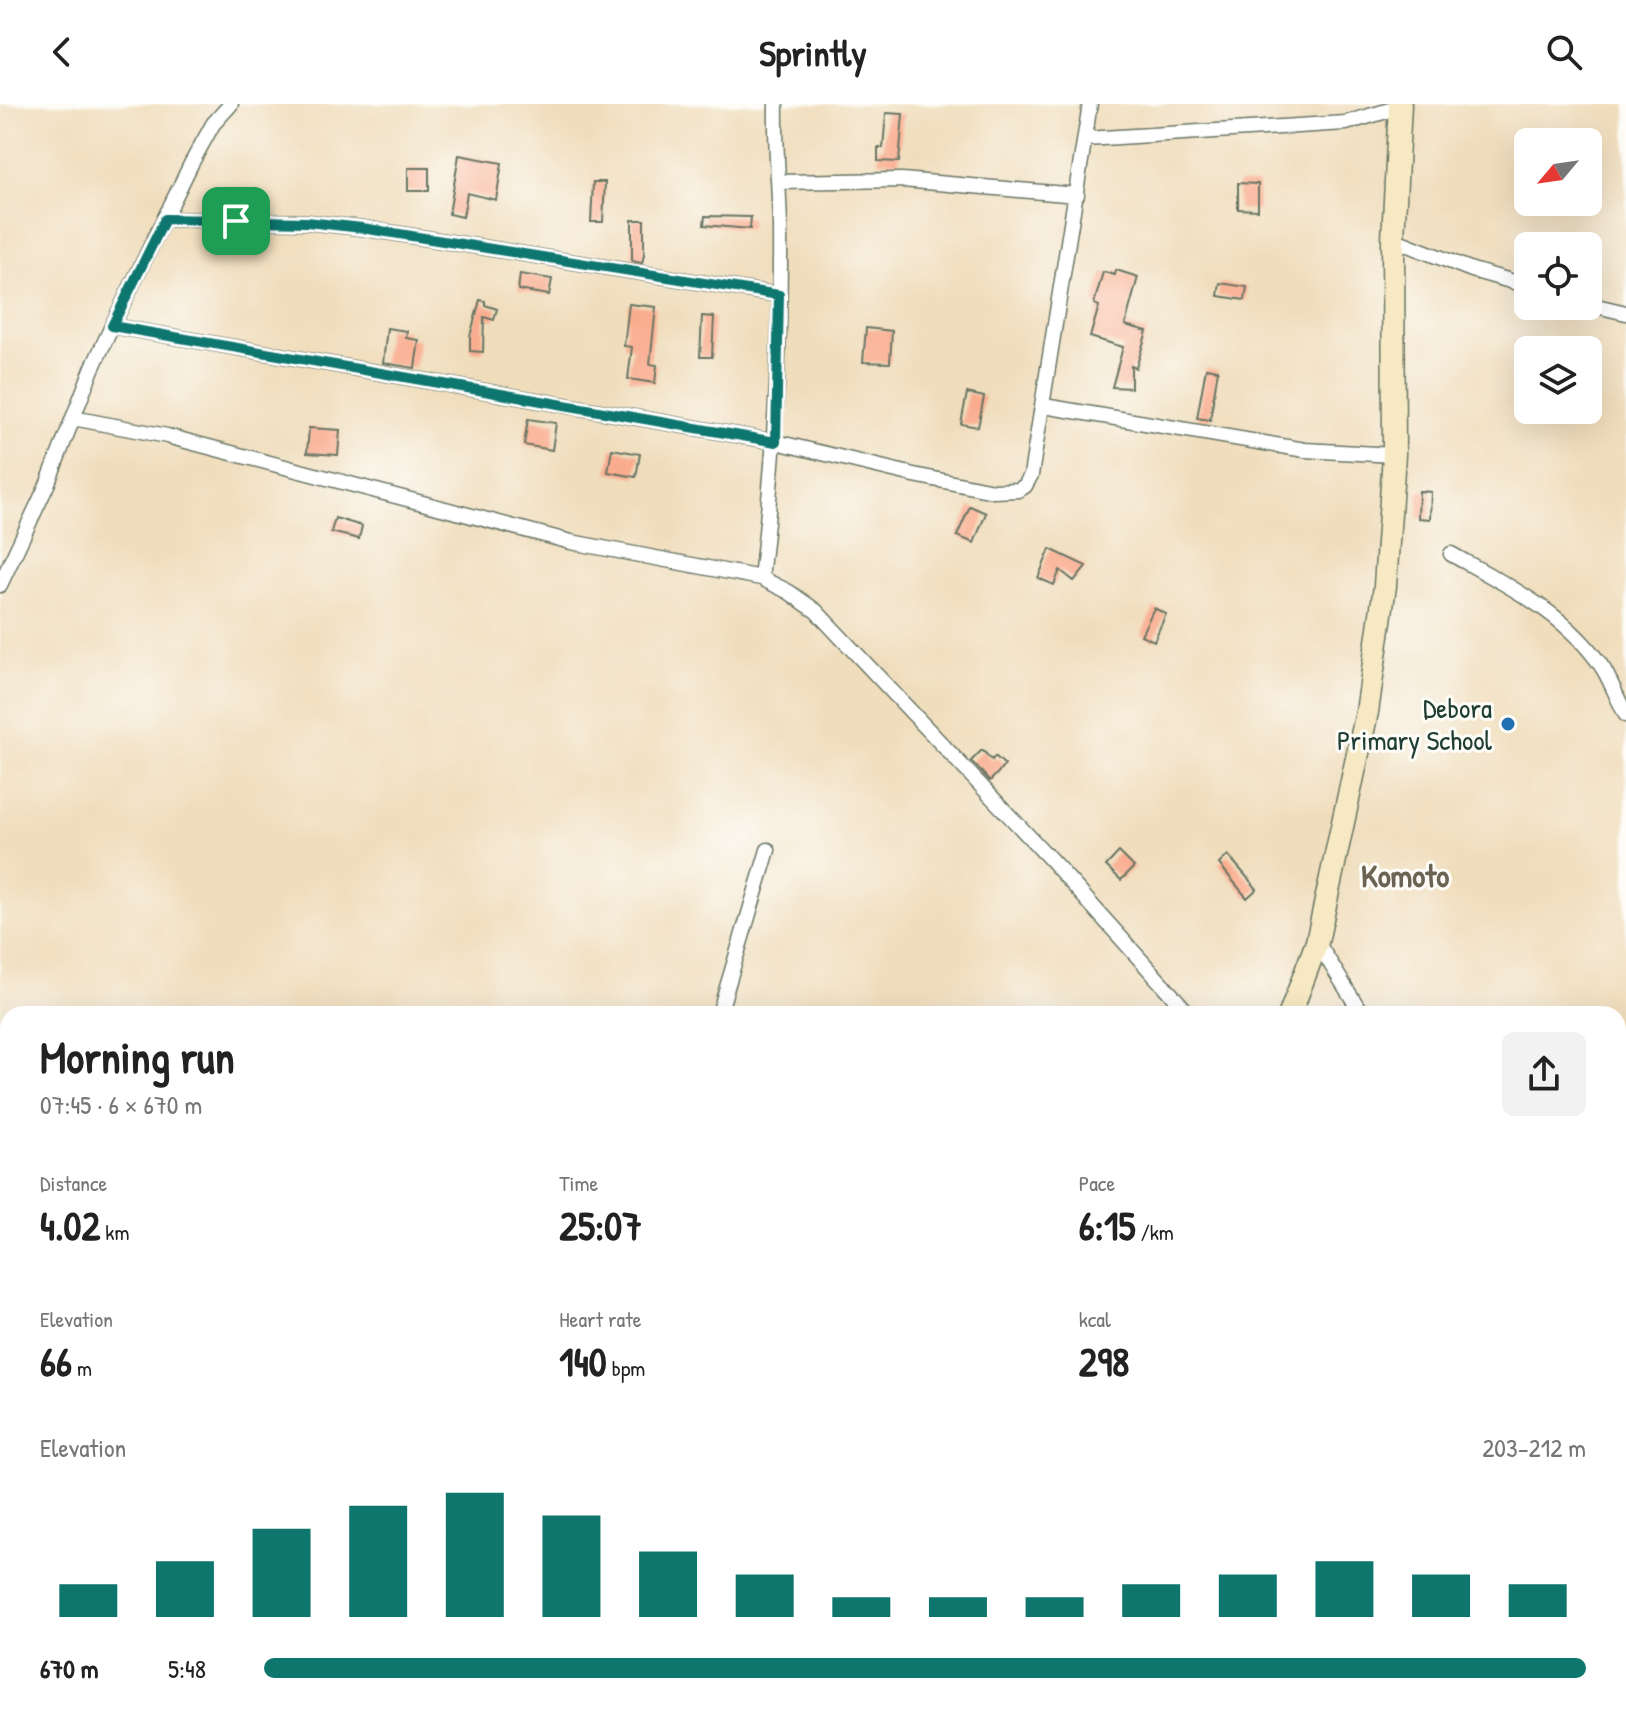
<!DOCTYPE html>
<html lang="en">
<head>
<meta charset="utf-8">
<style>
	body { margin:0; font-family:"Patrick Hand",sans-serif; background:#f2f2f2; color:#222; height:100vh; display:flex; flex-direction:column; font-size:30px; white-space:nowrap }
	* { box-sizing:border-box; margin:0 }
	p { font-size:26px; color:#767676 }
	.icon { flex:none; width:44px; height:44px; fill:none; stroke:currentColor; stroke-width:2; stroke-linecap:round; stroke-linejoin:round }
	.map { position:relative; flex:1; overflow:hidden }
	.panel { position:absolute; left:0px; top:902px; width:1626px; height:708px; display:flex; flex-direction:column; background:#fff; border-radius:24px 24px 0 0; box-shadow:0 8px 32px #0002 }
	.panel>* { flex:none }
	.needle { width:52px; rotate:241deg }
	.controls { position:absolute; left:1514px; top:24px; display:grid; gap:16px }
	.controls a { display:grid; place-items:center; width:88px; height:88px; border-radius:12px; background:#fff; box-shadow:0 8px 32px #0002; font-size:40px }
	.pin { position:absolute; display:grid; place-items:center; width:68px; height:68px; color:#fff; margin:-34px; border-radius:16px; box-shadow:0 4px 12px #0006 }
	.round { display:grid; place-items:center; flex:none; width:84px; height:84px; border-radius:12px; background:#f2f2f2 }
	.head { display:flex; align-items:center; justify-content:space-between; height:136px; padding:0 40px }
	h1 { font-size:44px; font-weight:700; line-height:60px }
	.figures { display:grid; grid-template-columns:repeat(3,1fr); gap:12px; height:136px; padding:8px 40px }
	.figures div { display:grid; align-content:center }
	.figures b { font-size:40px; font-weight:700 }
	.figures small { font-size:22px; font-weight:400 }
	.figures p { font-size:22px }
	.chart { height:224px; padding:16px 40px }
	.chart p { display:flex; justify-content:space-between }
	.chart svg { width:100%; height:144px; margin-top:8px; stroke:#0f766e; stroke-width:6 }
	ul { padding:0 40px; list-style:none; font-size:26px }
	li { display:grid; grid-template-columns:128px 96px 1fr; align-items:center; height:60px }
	li i { height:20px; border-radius:10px; background:#0f766e }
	header { display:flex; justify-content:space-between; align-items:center; height:104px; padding:0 40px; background:#fff; font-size:36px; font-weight:700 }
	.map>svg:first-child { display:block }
	.building { fill:#f9ac8e }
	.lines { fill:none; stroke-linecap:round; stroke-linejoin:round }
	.street-casing { stroke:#687564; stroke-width:17 }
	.secondary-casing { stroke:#687564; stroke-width:25 }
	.street { stroke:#fff; stroke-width:14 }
	.secondary { stroke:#f6e9c3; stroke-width:22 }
	.route-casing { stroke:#fff; stroke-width:16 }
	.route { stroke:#0f766e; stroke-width:10 }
	.poi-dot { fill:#1f6fb2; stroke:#fdfcf7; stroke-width:3 }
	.labels { text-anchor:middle; stroke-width:6; stroke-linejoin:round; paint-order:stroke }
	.poi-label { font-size:28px; fill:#1f3d34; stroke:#fdfcf7; text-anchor:end }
	.quarter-label { font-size:32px; font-weight:bold; fill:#6b6454; stroke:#fdfcf7 }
</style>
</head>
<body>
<header><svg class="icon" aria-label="back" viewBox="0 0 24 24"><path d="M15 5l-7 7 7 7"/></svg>Sprintly<svg class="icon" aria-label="search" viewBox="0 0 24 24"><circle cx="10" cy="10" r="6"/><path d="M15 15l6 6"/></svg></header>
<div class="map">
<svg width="1626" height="1610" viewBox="0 0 1626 1610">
	<rect width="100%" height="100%" fill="#fdfcf7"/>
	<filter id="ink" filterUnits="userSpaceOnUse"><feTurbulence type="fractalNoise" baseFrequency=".0125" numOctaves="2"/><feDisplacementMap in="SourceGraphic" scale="16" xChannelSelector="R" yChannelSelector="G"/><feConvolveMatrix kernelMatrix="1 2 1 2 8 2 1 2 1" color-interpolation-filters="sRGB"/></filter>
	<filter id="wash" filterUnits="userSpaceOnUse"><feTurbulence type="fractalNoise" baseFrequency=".006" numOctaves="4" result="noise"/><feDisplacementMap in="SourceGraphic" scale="32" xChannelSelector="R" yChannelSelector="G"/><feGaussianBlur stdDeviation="1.8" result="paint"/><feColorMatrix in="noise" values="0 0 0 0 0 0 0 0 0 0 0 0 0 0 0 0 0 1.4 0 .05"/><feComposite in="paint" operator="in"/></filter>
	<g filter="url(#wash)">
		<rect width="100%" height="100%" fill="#f0ddbc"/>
		<g id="blocks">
			<path class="building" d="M 886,9 L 903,10 L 899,58 L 878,57 L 878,44 L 883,44 Z
				M 459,51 L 502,59 L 496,96 L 467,89 L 463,113 L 449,110 Z
				M 408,64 L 429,64 L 429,87 L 408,87 Z
				M 593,78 L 605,78 L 603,118 L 591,118 Z
				M 1238,79 L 1258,80 L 1258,106 L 1238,105 Z
				M 705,112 L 751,113 L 750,125 L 704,121 Z
				M 632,116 L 644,116 L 644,151 L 642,159 L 632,157 Z
				M 1116,166 L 1138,173 L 1125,221 L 1147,227 L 1136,264 L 1131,262 L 1131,284 L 1112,283 L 1123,243 L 1090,233 L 1099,202 L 1094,200 L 1103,168 L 1115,171 Z
				M 520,170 L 552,175 L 549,191 L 518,186 Z
				M 1220,179 L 1247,183 L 1245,196 L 1218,192 Z
				M 480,196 L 485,197 L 485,201 L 497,205 L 494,216 L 484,213 L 483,248 L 470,247 L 470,232 Z
				M 629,200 L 656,203 L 650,260 L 657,261 L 655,279 L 628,275 L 632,243 L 624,242 Z
				M 702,212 L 714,213 L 712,253 L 700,253 Z
				M 387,224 L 407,227 L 406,234 L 419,236 L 415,264 L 383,259 Z
				M 866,224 L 892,227 L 890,259 L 863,258 Z
				M 1206,264 L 1218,266 L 1210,316 L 1197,314 Z
				M 967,289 L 984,293 L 978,323 L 961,320 Z
				M 528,315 L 556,319 L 552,346 L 524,341 Z
				M 309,324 L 340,326 L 338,351 L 307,349 Z
				M 612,345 L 640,350 L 636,373 L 608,368 Z
				M 1419,387 L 1431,388 L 1430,415 L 1418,414 Z
				M 970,402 L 986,409 L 974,439 L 957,432 Z
				M 335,414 L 362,422 L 359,435 L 331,428 Z
				M 1050,445 L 1086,462 L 1074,477 L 1060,466 L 1054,481 L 1038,474 Z
				M 1154,504 L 1166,510 L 1154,537 L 1141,531 Z
				M 982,646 L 992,656 L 995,652 L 1005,661 L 990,677 L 971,657 Z
				M 1119,748 L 1134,763 L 1121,776 L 1106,762 Z
				M 1228,751 L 1257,785 L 1247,794 L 1219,760 Z"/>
		</g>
	</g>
	<g filter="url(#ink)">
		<use href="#blocks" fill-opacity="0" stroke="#687564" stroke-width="2"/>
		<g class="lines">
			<defs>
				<path id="street" d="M 1086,35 L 1346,19 L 1400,3
					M 778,78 L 902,76 L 1077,91
					M 165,115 L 307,118 L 362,124 L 779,191
					M 1393,135 L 1472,166 L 1528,182
					M 1588,200 L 1626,209
					M 112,222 L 776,338 L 914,371 L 993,387 L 1018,386 L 1025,382 L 1031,371 L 1090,0
					M 1044,302 L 1305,346 L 1394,351
					M 73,314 L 167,332 L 571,438 L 761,474 L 789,488 L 816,507 L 1053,758 L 1189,910
					M 1451,450 C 1507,481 1568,510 1604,566 C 1612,580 1618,596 1626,611
					M 761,474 C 775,357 781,240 780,122 C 779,81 775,41 776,0
					M 0,481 L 47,381 L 92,265 L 112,222 L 191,60 L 213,20 L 231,0
					M 1317,838 L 1362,910
					M 719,910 L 768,746
					M 1618,1133 L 1626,1133
					M 1618,1346 L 1626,1347
					M 1618,1416 L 1626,1375
					M 1618,1535 L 1626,1538
					M 1381,1602 L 1389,1610
					M 542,1610 L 542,1602
					M 1578,1610 L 1580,1602"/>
				<path id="secondary" d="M 1290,910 L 1317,838 L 1367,608 L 1385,482 L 1394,351 L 1393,135 L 1400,0
					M 1002,1610 L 1005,1602"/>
			</defs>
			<use href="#street" class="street-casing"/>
			<use href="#secondary" class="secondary-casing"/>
			<use href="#street" class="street"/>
			<use href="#secondary" class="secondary"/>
		</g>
	</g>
	<g class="lines" filter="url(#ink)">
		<defs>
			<path id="route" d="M 165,115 L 307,118 L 362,124 L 779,191 L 776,338 L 112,222 Z"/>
		</defs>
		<use href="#route" class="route-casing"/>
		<use href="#route" class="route"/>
	</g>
	<circle class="poi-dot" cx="1508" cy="620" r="8"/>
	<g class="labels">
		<g class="poi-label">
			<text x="1492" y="614">Debora<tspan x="1492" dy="32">Primary School</tspan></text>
		</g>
		<g class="quarter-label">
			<text x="1405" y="783">Komoto</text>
		</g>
	</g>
</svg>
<div class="controls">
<a><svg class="needle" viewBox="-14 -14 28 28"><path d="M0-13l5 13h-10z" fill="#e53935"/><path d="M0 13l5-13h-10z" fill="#767676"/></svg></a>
<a><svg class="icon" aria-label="locate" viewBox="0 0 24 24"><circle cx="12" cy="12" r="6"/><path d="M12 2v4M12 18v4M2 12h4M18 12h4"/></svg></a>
<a><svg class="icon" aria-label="layers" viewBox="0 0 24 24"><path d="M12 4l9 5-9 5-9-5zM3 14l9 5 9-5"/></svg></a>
</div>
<div class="pin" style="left:236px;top:117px;background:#1e9e55"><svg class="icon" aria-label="arrive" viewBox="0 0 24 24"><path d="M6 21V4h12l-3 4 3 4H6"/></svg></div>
<section class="panel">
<div class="head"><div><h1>Morning run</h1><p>07:45 · 6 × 670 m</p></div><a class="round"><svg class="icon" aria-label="share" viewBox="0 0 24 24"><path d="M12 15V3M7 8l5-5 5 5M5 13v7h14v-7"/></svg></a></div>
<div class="figures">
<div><p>Distance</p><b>4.02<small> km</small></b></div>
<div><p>Time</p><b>25:07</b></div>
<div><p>Pace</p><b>6:15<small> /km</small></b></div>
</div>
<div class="figures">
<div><p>Elevation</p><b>66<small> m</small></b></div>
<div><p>Heart rate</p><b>140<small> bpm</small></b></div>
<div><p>kcal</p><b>298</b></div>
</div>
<div class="chart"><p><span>Elevation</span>203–212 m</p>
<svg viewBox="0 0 160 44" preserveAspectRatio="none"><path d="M5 44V34M15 44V27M25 44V17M35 44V10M45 44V6M55 44V13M65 44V24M75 44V31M85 44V38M95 44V38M105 44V38M115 44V34M125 44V31M135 44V27M145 44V31M155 44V34"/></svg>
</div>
<ul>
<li><b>670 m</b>5:48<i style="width:100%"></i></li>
</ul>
</section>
</div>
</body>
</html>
